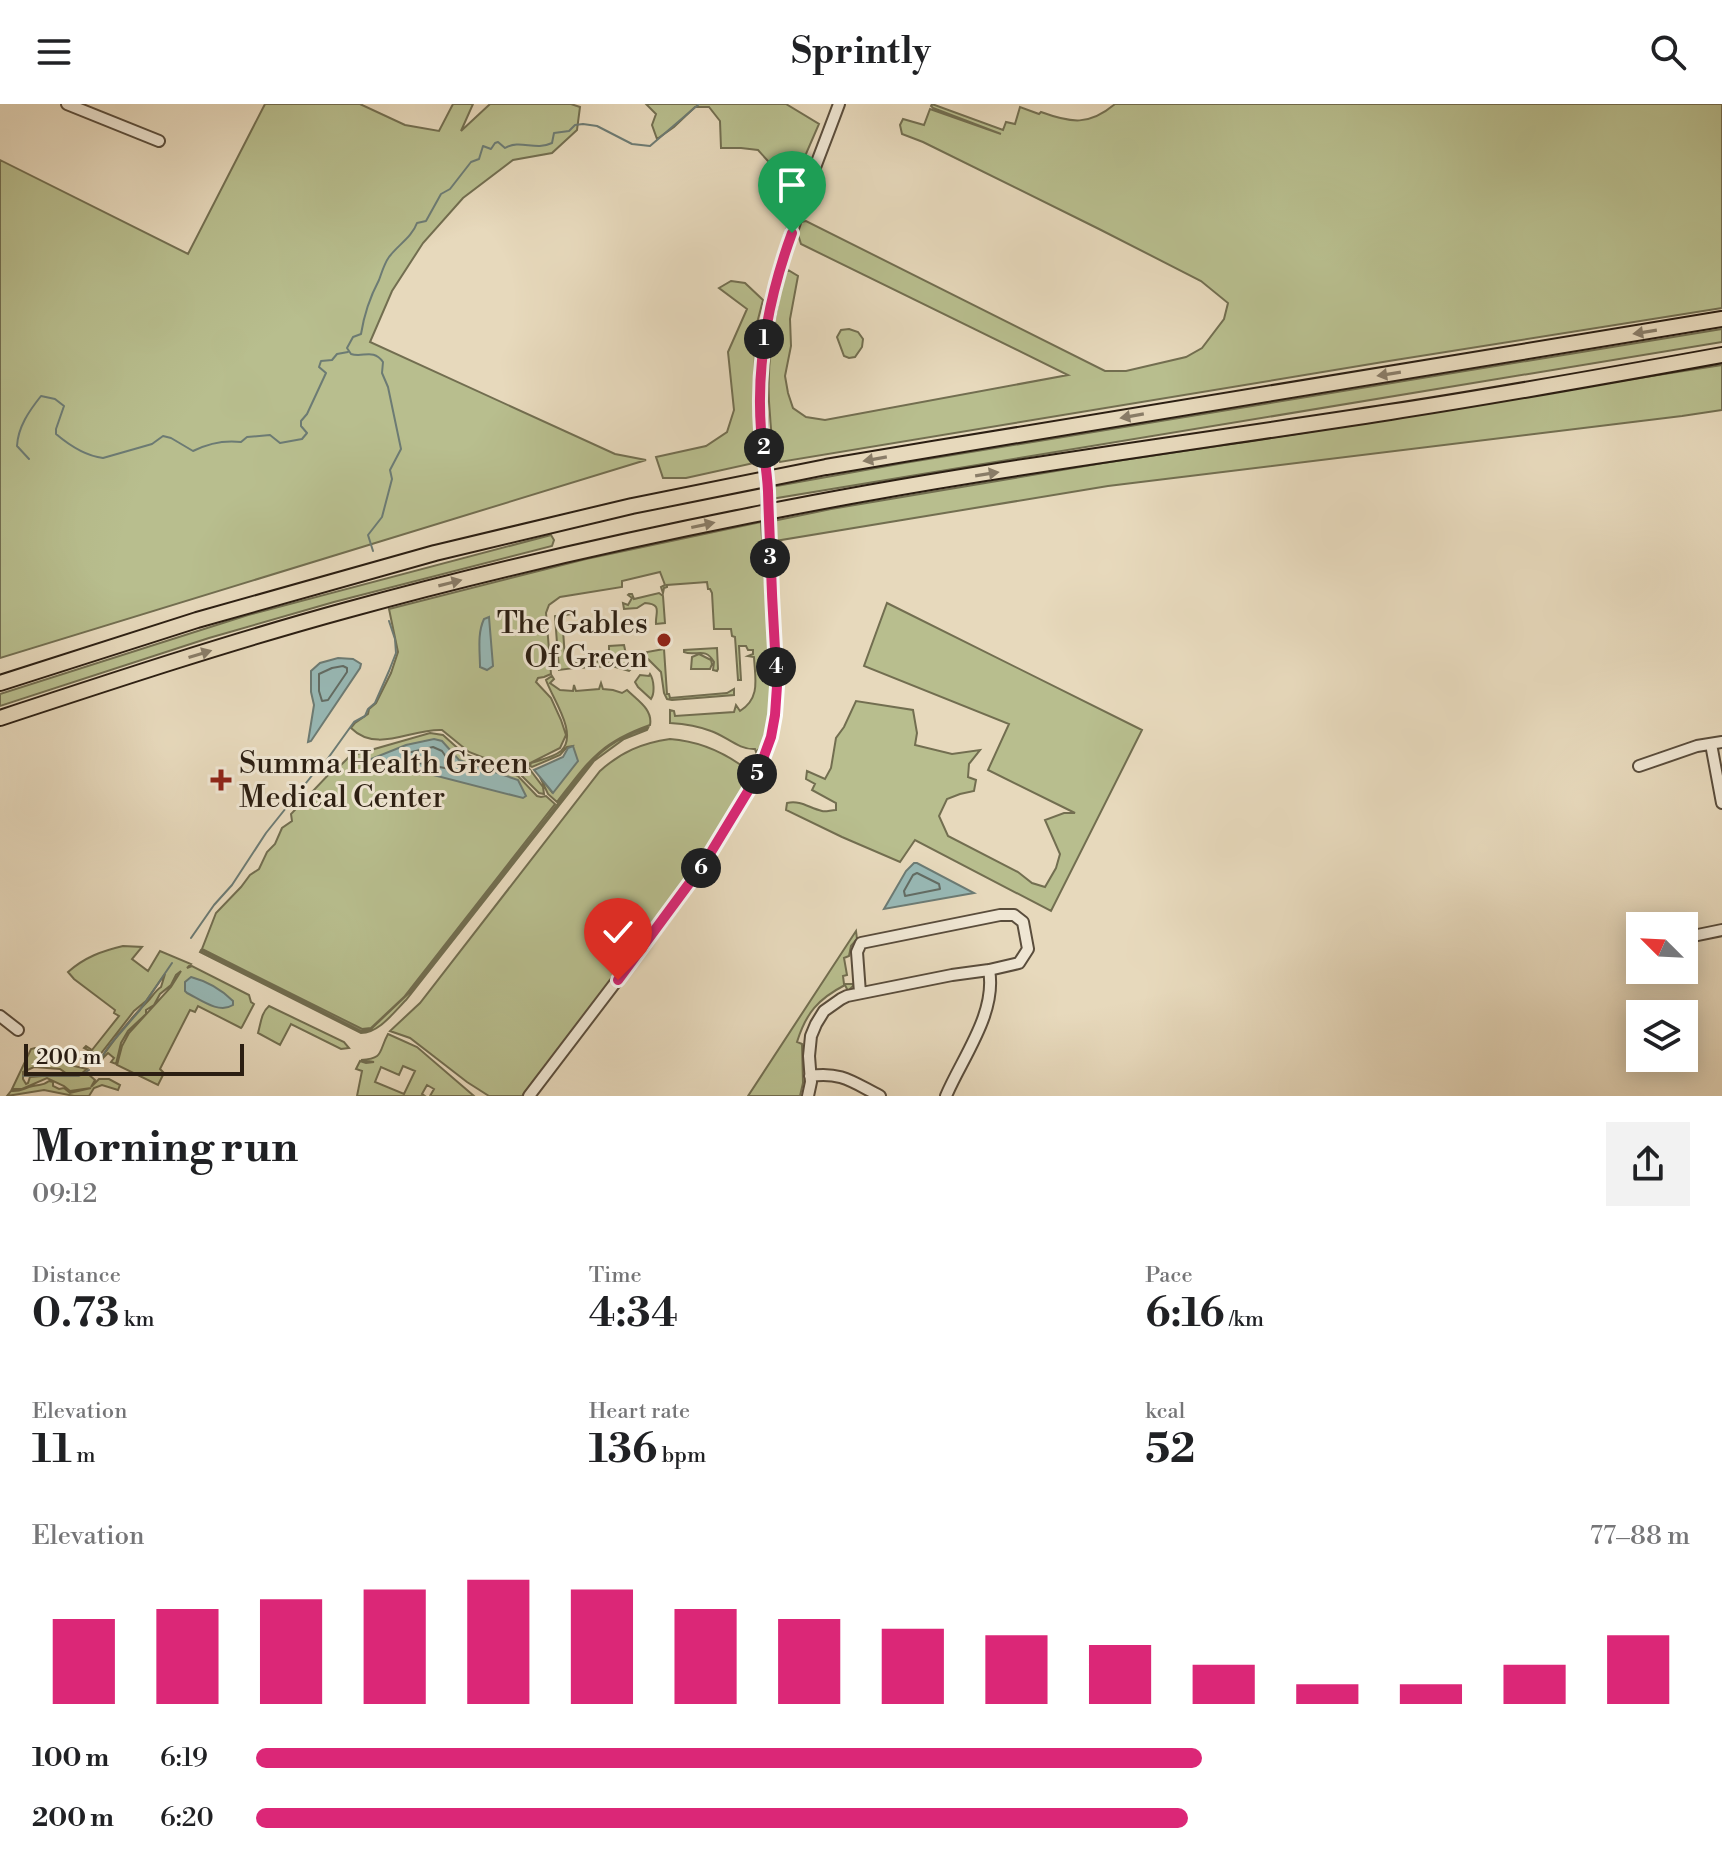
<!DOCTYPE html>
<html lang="en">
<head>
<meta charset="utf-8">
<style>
	body { margin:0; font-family:"Libre Bodoni",serif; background:#f2f2f2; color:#202124; height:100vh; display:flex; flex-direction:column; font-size:30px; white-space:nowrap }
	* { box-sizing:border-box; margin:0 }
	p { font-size:26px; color:#757577 }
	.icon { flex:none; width:44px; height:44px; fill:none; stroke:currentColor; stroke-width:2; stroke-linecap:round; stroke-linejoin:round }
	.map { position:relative; height:992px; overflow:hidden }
	.details { display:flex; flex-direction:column; background:#fff; flex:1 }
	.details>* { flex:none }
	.needle { width:52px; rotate:294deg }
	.controls { position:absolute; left:1626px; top:808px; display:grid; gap:16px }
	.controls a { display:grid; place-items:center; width:72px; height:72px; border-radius:0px; background:#fff; box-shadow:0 4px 20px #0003; font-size:40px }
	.scale { position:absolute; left:24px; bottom:20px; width:220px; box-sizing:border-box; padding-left:8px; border:4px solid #2b1e12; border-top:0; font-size:22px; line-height:28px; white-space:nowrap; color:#2b1e12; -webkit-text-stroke:6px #efe6d3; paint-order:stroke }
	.pin { position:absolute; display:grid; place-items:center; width:68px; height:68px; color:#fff; margin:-82px -34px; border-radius:50% 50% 50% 0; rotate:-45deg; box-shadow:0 0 8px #0007 }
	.pin .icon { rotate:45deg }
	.km { position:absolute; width:40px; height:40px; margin:-20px; border-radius:50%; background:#222; color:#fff; font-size:22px; line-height:40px; text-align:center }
	.round { display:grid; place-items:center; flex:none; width:84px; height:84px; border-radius:0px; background:#f2f2f2 }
	.overview { display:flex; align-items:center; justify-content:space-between; height:136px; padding:0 32px }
	h1 { font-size:44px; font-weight:700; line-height:60px }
	.stats { display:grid; grid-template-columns:repeat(3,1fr); gap:12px; height:136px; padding:8px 32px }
	.stats div { display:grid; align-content:center }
	.stats b { font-size:40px; font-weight:700 }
	.stats small { font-size:22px; font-weight:400 }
	.stats p { font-size:22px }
	.chart { height:224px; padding:16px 32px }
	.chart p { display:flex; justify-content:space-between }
	.chart svg { width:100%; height:144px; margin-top:8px; stroke:#db2777; stroke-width:6 }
	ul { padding:0 32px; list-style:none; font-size:26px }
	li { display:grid; grid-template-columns:128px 96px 1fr; align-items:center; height:60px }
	li i { height:20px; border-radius:10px; background:#db2777 }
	header { display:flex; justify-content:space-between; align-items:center; height:104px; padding:0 32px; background:#fff; font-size:36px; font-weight:700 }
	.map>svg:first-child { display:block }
	.green { fill:#b8be8e; stroke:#726e50; stroke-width:2; fill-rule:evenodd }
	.water { fill:#98b9b6; stroke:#6c7b74; stroke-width:2 }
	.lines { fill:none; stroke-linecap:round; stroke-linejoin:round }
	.shore { stroke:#626c64; stroke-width:2 }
	.stream { stroke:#6c7b74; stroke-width:2 }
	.minor-casing { stroke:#5a4d3c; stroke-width:14 }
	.highway-casing { stroke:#2b1e12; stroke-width:18 }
	.minor { stroke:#efe6d3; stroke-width:10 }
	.highway { stroke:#e7d9bc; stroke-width:14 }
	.minor-bridge-casing { stroke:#5a4d3c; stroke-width:14; stroke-linecap:butt }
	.minor-bridge { stroke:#efe6d3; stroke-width:10 }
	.oneway { fill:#897c67 }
	.route-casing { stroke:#fff; stroke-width:16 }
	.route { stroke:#db2777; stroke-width:10 }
	.poi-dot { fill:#8f2418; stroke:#efe6d3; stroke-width:3 }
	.labels { text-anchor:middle; stroke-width:6; stroke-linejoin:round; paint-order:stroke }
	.poi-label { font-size:30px; fill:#2b1e12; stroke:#efe6d3; text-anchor:end }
</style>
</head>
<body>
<header><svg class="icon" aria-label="menu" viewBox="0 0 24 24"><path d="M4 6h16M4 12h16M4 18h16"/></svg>Sprintly<svg class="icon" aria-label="search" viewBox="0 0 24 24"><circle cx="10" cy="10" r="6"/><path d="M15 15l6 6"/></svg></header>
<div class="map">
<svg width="1722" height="992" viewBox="0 0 1722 992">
	<rect width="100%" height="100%" fill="#e7d9bc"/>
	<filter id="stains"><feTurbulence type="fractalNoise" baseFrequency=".0025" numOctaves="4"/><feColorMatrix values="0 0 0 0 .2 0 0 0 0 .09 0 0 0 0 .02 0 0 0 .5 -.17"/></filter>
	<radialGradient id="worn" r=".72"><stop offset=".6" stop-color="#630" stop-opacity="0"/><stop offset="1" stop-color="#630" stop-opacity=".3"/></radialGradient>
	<path class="green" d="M 265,0 L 360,0 L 405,21 L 439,27 L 453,0 L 473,0 L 461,27 L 490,0 L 571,0 L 580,3 L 577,26 L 552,49 L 513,56 L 463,94 L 423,139 L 392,187 L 370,238 L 615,350 L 646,356 L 0,554 L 0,56 L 188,150 Z
		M 646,0 L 786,0 L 819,20 L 799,66 L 777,67 L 758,46 L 741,44 L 721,44 L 720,17 L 709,3 L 695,3 L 674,23 L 657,35 L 652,21 L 656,10 Z
		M 932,0 L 1003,26 L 1006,18 L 1015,20 L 1020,3 L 1039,10 L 1041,8 C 1071,19 1089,22 1115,0 L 1722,0 L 1722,204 L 1389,257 L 780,358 C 772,342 771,328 770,311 C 765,262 774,217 784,169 L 788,166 L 798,172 L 790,215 L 791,242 L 785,272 L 788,289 L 793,304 L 806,313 L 825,316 L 1068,271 L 801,140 L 797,127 L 801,118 L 806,117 L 1105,267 L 1126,267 L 1186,253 L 1202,244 L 1224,215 L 1228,199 L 1201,177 L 1099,125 L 923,38 L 902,30 L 900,21 L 903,15 L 924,21 L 930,5 L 1001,30 L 933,4 L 931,2 Z
		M 731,177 L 745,179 L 763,196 L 755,227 L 754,359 L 686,374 L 663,374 L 656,353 L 706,342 L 727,328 L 734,306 L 728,248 L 747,205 L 719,184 Z
		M 849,225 L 858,228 L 863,235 L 862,243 L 855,253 L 849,254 L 844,252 L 837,233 L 841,226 Z
		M 1722,225 L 1722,238 L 771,395 L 771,383 L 904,359 Z
		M 1722,261 L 1722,306 L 1682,312 L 1108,382 L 775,437 L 773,417 L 831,405 L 1103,359 L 1303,329 L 1472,300 Z
		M 761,418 L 772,588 C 770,607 771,635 756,648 L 755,645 C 739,646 726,632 711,627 C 698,622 685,620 670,619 L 670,606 L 674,607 L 675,612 L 734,608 L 736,601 L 740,607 C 761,594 755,574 754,553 L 748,552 L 753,550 L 753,546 L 748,546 L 746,542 L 739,542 L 741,576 L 738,576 L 735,533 L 732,532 L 731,525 L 714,525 L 712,489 L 710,485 L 708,485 L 707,478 L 667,481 L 667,483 L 664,484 L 663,489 L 661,483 L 665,481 L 660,468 L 622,477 L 622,483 L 560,493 L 549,501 L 546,509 L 551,570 L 544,573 L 538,574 L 536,578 L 551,594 L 561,616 L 566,631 L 560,644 L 528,660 L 528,663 L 543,683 L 544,690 L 539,689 L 520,670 L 510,664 L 469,648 L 442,626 C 412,624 377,650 351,624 L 355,619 L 368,610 L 369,605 L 376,599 L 391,569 L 398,548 L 389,505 L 586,455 Z
		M 551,431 L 554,436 L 552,442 L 334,498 L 209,534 L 0,602 L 0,590 L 248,511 Z
		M 659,489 L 663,492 L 665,519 L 656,520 C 655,509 663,500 645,499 L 637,504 L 624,505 L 623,499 L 628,501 L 632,494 L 628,491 L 629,490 L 632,490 L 634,495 Z
		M 887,499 L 1142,626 L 1051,807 L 915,736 L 900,758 L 842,733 L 786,706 L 787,699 C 801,696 809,704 822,707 C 826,708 831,706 836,706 L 836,699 L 812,686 L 815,680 L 806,675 L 807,667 L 825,675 L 831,664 L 836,634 L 844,623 L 856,597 L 913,606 L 917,629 L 915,641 L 952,650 L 980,646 L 969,660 L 968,673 L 976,676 L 974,687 L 960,690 L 947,695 L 939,712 L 948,732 L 1018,768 L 1032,779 L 1045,783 L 1056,764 L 1060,750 L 1045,716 L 1064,709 L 1075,709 L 988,666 L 1009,620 L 864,562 Z
		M 571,510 L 562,512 L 565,554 L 574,554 L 575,564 L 559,566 L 555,512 Z
		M 624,541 L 627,555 L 641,556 L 629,567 L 612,562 L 577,564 L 576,559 L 592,560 L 593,558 L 609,557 L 609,542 Z
		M 717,544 L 718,565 L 717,567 L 713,566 L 714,558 C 705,542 696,553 684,548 L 684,546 Z
		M 664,545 L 667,590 L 669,590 L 670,594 L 727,589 L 734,585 L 734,591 L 672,596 L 667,595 L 664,589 L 661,568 L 647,554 L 647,548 Z
		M 699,550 L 711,556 L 712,560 L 710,565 L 691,565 L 692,553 Z
		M 650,570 C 654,576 655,589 651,595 L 638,583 L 635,578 L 640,571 L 649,572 Z
		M 552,572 L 554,575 L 550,579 L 560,586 L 573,587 L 574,581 L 576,587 L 599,585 L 601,579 L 603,585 L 613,586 L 622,589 L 627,586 C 637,596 653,605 650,621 C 599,639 588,658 557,698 L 548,690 L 540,673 L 552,688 L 573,642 L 567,643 L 560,651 L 532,663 L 530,662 L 531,659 C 540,656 554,653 561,647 C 579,630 552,594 546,576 Z
		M 648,624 L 647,626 L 624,635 L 594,657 L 406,896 C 394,908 379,929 361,929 L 200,848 L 201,846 L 361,927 L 370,926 L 410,888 L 590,659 C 606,642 625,630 648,624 Z
		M 430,629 L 443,631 L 463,649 L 518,672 L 537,692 L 541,693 L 546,692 L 555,700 L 404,893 L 371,924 L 362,925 L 202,845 L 216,809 L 241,783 L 250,771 L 259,765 L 267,748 L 275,740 L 282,724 L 292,717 L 291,710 L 331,668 L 340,662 L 350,652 Z
		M 670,635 C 698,637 722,647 745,664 L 743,667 L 746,666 L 748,672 L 746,680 C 681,791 600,890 522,992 L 489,992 L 467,978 L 410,934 L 390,927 L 420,899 L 600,667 C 621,648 642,639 670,635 Z
		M 856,827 L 857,835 L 851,842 L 849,852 L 844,854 L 847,871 L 843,872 L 844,880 L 855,880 L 848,887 L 845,881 C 818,895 806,909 797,938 L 802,940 L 803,979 L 800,992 L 748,992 Z
		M 123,842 L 142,843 L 132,855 L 148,867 L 160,847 L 191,860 L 187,864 L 192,862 L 249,891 L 251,898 L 254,900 L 242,923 L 241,924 L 198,902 L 195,908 L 190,906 L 160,965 L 164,969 L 158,981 L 117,961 L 122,942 L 129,929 L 171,883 L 181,867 L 176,871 L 171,881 L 160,890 L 154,901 L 146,906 L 146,910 L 128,927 L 121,939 L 116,960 L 111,958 L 114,954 L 108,949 L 104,953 L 104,950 C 117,931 132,913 148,897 C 152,893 155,887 161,883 L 165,870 L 146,897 L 134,907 L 99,952 L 84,944 L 86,942 L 92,946 L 119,912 L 114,909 L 115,906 L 74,875 L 68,868 C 85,853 102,847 123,842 Z
		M 269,902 L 344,938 L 349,944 L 341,945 L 291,920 L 280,941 L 258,929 C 261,919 261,909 269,902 Z
		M 388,930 L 417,943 L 474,992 L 430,992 L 434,985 L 427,981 L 422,990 L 425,992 L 357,992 L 362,967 L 356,965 L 360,957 L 366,959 L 374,958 L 361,956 C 385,954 378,948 388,930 ZM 403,962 L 415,967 L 404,990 L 375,978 L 381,963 L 399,971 Z
		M 35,944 L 74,958 L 74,962 L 87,965 L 81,970 L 88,970 L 95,976 L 91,983 L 99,975 L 109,975 L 120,981 L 118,986 L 102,981 L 94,984 L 89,992 L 74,992 L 44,986 L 7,992 L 11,987 C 22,988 23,984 33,982 C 40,980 43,982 49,977 L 53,978 L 53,982 L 59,985 L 64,984 L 70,989 L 91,984 L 70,987 L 64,982 L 47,974 L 22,985 L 12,985 L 31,945 ZM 34,963 L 60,965 L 67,970 L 30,973 L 28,979 L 26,980 L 23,975 L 23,968 Z"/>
	<path class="water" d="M 489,513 L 493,562 L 487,566 L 480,563 C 480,547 477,530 484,515 Z
		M 338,554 L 353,555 L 361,560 L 360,564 L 311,637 L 308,638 L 314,601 L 311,588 L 311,567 L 320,559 Z
		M 434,635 L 442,637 L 459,656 L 518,676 L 526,692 L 523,694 L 371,655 L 406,641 Z
		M 573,642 L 578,657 L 553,689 L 534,666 L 563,653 L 568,644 Z
		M 914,759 L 917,759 L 974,789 L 884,805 L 906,767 Z
		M 191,873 C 206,877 222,886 233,897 L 233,901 C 219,910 201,896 187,889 L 185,887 L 185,878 Z"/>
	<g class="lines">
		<path class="shore" d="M 343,562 L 347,564 L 347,568 L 328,596 L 322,597 L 319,587 L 319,570 L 332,564 Z
			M 433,643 L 442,647 L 451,660 L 450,665 L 408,657 L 405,654 L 407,649 Z
			M 917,769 L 939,780 L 940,785 L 905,792 L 904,787 L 913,771 Z"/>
		<path class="stream" d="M 29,355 L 17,342 C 18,323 29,307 41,292 L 55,295 L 64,302 L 56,325 L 56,330 C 69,341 86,352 103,354 L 152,340 L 163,332 L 171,334 L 193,347 C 209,339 224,336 241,338 L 247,333 L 270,331 L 280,339 L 302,335 L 307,329 L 301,322 L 301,317 L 307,310 L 326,269 L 319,263 L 321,257 L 332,256 L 337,250 L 348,248
			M 373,447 L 368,431 L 382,413 L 392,375 L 390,366 L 401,345 L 388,283 L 382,269 L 383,258 C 373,244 363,254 351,250 L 347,244 L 353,233 L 361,230 C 364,211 370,193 379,176 C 382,168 384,160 389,153 C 398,141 412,133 417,119 L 426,117 L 441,90 L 450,85 L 471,58 L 479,55 L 483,42 L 491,45 L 495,39 L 498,38 L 505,44 C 520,35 535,47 552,39 L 554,29 L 569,27 L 575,21 L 583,20 L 597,22 L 632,40 L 650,42 L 699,0
			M 191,834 L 214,801 L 232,781 L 266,729 L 314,669 L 326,657 L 354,618 L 365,612 L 368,605 L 375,599 L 389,567 L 396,549 L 395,535 L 389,517
			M 101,954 L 109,942 L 140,906 L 172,859
			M 23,972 L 79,972 L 89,966"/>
		<defs>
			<path id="minor" d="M 67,0 L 159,37
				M 764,342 C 747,220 798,111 839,0
				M 1711,640 L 1722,699
				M 1639,662 L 1697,642 L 1722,638
				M 1688,833 L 1722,826
				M 0,912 L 18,926
				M 810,972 C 841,967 854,979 880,992
				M 529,992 L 663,816 L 705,758 L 756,674 L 771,633 L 775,611 L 777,582 L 769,438
				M 808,992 L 811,978 L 809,952 L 811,932 L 816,920 L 824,907 L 841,895 L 847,892 L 952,871 L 989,866 L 1019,859 L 1028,845 L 1023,818 L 1014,811 L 1000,811 L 861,839 L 857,848 L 860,889
				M 946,992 C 962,954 997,909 989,866"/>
			<path id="highway" d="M 0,579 L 197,516 L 435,449 L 632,402 L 826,363 L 933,345 L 1722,215
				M 0,614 C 115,576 230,538 347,506 C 481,469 616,438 752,411 C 963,368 1177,341 1390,308 C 1501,291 1612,271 1722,251"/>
		</defs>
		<use href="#minor" class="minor-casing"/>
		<use href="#highway" class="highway-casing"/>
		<use href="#minor" class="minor"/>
		<use href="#highway" class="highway"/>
		<defs>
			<path id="minor-bridge" d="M 764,342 L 767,383 L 769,438"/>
		</defs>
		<use href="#minor-bridge" class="minor-bridge-casing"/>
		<use href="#minor-bridge" class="minor-bridge"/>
	</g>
	<defs><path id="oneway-solid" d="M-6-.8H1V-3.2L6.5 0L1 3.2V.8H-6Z" transform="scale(2)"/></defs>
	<g class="oneway">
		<use href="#oneway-solid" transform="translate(1645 228) rotate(171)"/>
		<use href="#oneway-solid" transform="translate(1389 270) rotate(171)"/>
		<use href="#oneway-solid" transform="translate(1132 312) rotate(170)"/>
		<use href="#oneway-solid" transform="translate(875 355) rotate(170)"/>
		<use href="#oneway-solid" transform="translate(987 370) rotate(-9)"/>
		<use href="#oneway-solid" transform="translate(703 421) rotate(-12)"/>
		<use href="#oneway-solid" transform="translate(450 479) rotate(-14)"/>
		<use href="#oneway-solid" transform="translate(200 550) rotate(-17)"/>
	</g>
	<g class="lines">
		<defs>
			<path id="route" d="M 618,876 L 705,758 L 756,674 L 771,633 L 775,611 L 777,582 C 773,517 770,452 768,387 C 767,366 763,346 761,326 C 756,258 769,192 792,129"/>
		</defs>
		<use href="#route" class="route-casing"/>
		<use href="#route" class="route"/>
	</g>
	<g class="poi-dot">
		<circle cx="664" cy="536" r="8"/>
		<path d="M217 664h8v8h8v8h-8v8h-8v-8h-8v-8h8z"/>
	</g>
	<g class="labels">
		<g class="poi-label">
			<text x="648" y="529">The Gables<tspan x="648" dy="34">Of Green</tspan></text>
			<text x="239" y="669" text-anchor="start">Summa Health Green<tspan x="239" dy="34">Medical Center</tspan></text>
		</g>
	</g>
	<rect width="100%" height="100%" filter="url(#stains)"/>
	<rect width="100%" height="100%" fill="url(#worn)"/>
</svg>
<div class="controls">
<a><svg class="needle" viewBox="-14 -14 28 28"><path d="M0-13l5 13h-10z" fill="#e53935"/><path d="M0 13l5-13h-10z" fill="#757577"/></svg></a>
<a><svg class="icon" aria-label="layers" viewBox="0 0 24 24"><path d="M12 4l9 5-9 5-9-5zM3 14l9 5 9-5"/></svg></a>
</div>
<div class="scale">200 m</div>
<div class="pin" style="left:792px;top:129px;background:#1e9e55"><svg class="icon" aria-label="arrive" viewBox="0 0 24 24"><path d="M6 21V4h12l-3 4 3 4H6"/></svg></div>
<div class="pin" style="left:618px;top:876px;background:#d93025"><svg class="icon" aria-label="check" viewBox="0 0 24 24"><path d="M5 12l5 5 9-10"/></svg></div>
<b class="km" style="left:764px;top:235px">1</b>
<b class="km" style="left:764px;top:344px">2</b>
<b class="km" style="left:770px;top:454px">3</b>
<b class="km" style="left:776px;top:563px">4</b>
<b class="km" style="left:757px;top:670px">5</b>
<b class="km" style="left:701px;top:764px">6</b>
</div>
<section class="details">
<div class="overview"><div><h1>Morning run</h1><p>09:12</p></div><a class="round"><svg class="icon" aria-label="share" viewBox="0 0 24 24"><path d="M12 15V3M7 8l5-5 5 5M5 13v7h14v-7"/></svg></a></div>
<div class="stats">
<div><p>Distance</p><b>0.73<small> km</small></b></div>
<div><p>Time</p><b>4:34</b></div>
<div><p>Pace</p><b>6:16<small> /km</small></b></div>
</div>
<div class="stats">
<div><p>Elevation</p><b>11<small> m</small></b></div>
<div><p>Heart rate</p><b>136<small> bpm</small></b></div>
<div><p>kcal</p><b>52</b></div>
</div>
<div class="chart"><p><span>Elevation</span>77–88 m</p>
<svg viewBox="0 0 160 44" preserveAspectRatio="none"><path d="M5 44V18M15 44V15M25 44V12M35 44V9M45 44V6M55 44V9M65 44V15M75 44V18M85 44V21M95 44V23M105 44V26M115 44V32M125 44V38M135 44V38M145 44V32M155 44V23"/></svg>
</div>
<ul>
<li><b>100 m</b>6:19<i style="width:66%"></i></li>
<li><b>200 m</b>6:20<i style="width:65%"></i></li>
</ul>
</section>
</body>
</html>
